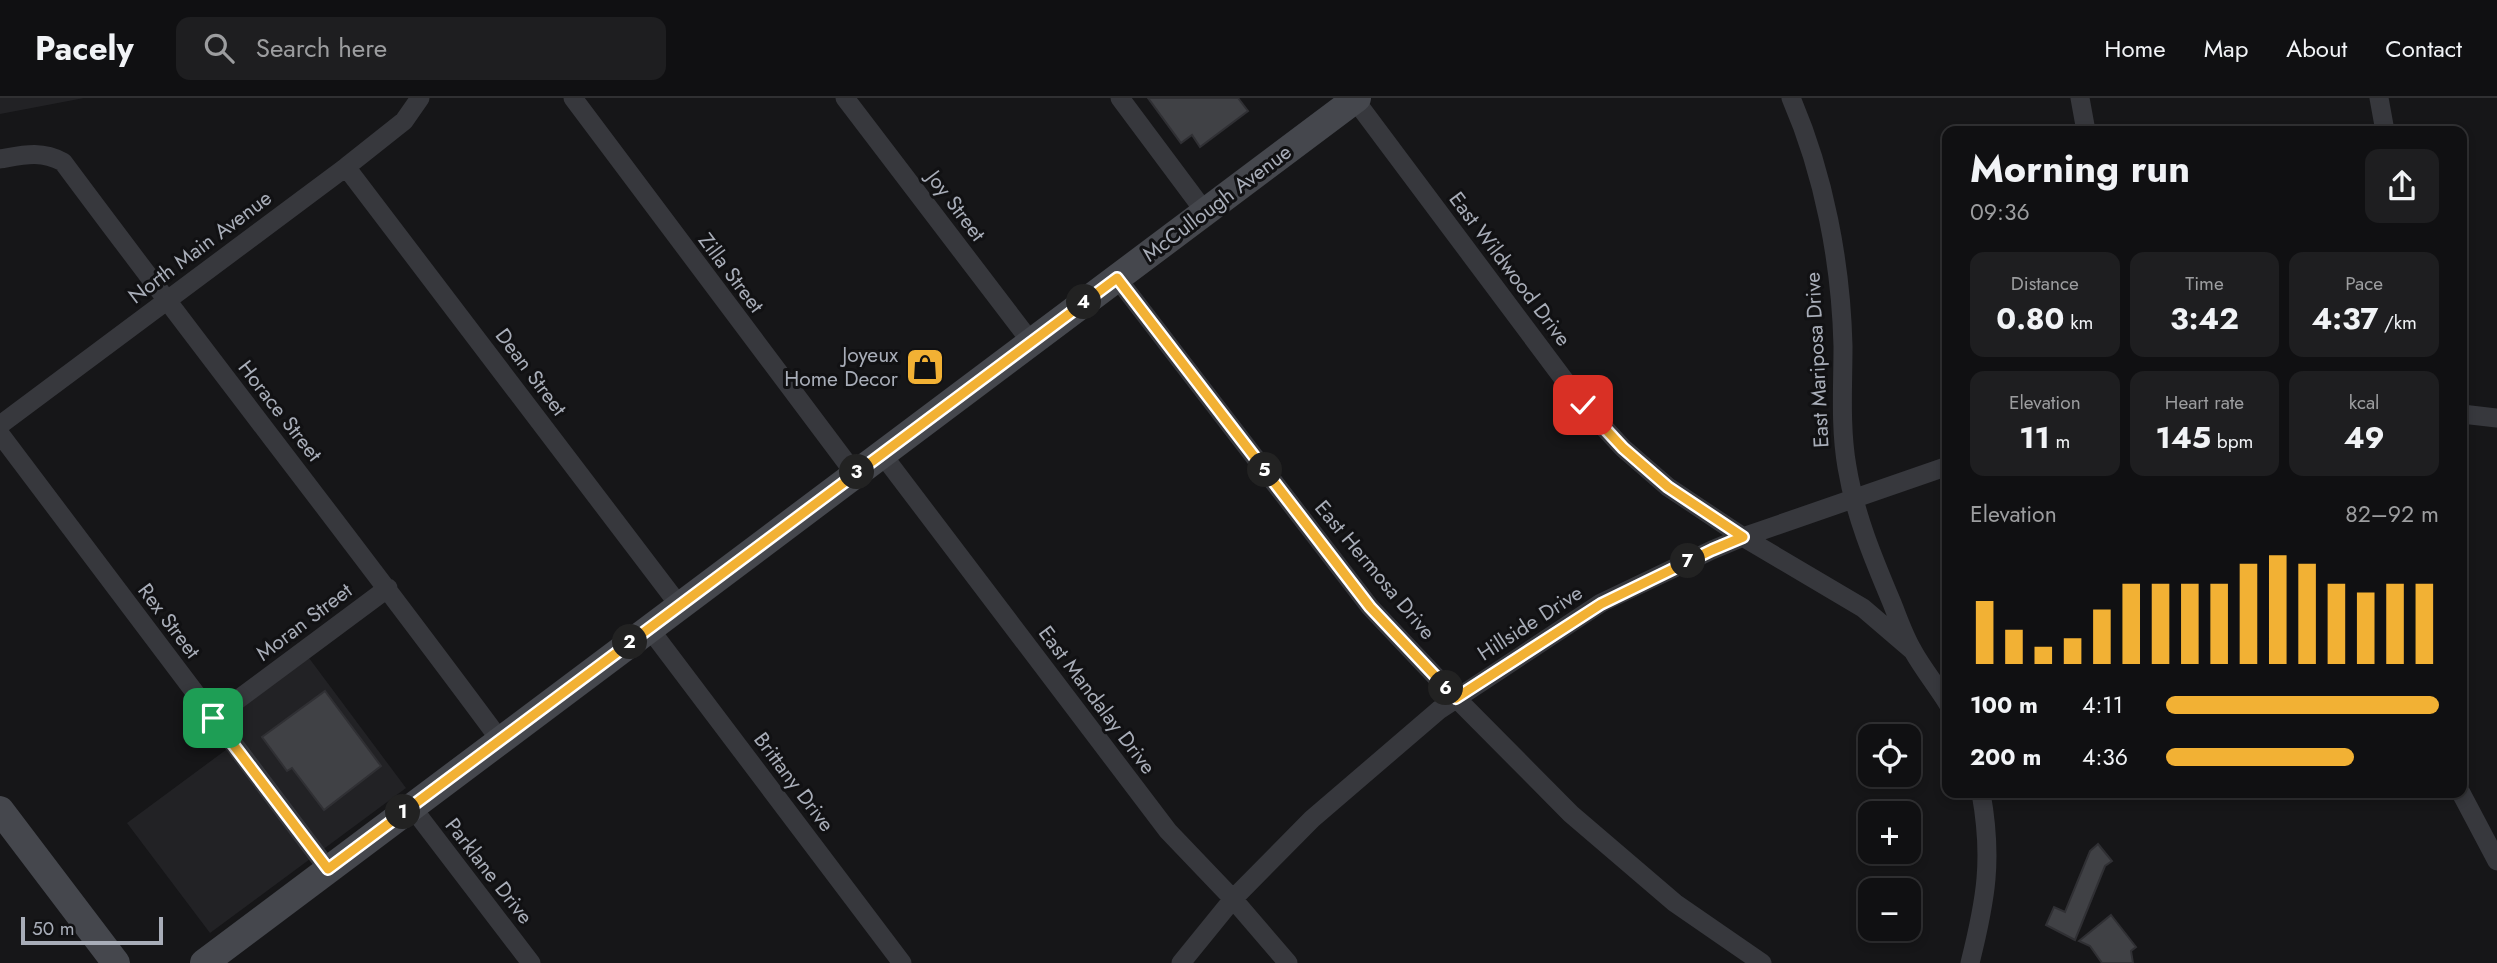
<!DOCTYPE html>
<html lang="en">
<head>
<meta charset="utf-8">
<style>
	body { margin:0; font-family:Jost,sans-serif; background:#1e1e20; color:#f1f3f6; height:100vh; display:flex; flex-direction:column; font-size:26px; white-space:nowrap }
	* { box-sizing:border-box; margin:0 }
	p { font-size:23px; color:#9c9d9f }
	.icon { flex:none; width:38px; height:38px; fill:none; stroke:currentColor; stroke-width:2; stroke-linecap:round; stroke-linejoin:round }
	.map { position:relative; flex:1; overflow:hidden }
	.side { position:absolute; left:1942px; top:28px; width:525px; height:672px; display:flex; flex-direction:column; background:#101012; border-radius:14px; box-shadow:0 4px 10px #0003,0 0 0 2px #303032 }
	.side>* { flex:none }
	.fabs { position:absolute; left:1858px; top:626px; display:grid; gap:14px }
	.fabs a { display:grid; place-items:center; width:63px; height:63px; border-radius:14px; background:#101012; box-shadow:0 4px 10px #0003,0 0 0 2px #303032; font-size:35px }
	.scale { position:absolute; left:21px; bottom:18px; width:142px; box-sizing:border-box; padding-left:7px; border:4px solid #a8adb8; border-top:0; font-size:19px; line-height:24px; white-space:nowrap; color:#a8adb8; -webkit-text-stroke:5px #111113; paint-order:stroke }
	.pin { position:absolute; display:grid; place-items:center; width:60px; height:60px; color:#fff; margin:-30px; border-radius:14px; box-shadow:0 4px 10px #0006 }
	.km { position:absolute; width:35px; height:35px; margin:-18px; border-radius:50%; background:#222; color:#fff; font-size:19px; line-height:35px; text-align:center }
	.round { display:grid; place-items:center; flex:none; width:74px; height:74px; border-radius:14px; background:#1e1e20 }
	.headline { display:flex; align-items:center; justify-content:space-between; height:119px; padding:0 28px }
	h1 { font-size:38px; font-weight:700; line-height:52px }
	.figures { display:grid; grid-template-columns:repeat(3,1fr); gap:10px; height:119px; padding:7px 28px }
	.figures div { display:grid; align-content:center; border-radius:14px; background:#1e1e20; text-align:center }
	.figures b { font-size:30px; font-weight:700 }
	.figures small { font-size:19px; font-weight:400 }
	.figures p { font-size:19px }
	.chart { height:196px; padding:14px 28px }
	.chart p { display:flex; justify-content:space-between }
	.chart svg { width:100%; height:126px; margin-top:7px; stroke:#f2b134; stroke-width:6 }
	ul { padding:0 28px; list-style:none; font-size:23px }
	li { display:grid; grid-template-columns:112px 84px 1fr; align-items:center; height:52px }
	li i { height:18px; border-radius:9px; background:#f2b134 }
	header { display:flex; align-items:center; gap:42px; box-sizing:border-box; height:98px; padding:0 35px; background:#101012; border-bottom:2px solid #303032 }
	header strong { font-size:33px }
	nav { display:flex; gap:38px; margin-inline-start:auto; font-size:24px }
	.search { width:490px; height:63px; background:#1e1e20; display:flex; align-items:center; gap:18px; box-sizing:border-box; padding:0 24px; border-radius:14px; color:#9c9d9f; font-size:26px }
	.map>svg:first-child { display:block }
	.built { fill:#222225 }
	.building { fill:#404145; stroke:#303034; stroke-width:2 }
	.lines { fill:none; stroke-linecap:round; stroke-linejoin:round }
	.minor { stroke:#37383d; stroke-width:19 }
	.secondary { stroke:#45474d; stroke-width:28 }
	.route-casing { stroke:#fff; stroke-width:14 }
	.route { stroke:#f2b134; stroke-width:9 }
	.labels { text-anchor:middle; stroke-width:6; stroke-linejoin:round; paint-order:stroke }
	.street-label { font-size:21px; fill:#a8adb8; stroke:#111113 }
	.poi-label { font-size:21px; fill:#a8adb8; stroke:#111113; text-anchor:end }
</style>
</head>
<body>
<header>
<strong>Pacely</strong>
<div class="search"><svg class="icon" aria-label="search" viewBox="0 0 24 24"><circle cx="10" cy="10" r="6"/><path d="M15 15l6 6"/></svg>Search here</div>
<nav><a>Home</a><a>Map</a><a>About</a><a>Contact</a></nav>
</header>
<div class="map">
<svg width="2497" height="865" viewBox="0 0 2497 865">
	<rect width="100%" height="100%" fill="#161618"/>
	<path class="built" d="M 0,0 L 84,0 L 0,16 Z
		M 309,560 L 406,690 L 210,835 L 127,725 L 242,640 L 236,629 L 234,616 Z"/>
	<path class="building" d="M 1148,0 L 1238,0 L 1248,13 L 1200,49 L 1192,37 L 1181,45 Z
		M 325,593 L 381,668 L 324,712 L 292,670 L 287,673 L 262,639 Z
		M 2098,746 L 2112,763 L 2105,768 L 2075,842 L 2046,827 L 2054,809 L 2065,814 L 2090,753 Z
		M 2111,817 L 2136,849 L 2131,853 L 2133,865 L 2102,865 L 2090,848 L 2079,843 Z"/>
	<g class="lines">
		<path class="minor" d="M 573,0 L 855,376
			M 845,0 L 1031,244
			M 1120,0 L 1205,114
			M 1791,0 C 1824,76 1841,165 1843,248 C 1843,288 1840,329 1847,369 C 1855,417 1873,460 1892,505 C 1898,520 1904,538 1913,553 C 1923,571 1937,588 1948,606
			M 2080,0 L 2086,33
			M 2379,0 L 2385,33
			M 1355,2 L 1583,307 L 1623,350 L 1668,389 L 1743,439 L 1863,510 L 1912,552
			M 0,61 C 23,57 41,52 63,64 C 207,258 356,447 500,642
			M 346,69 L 679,507
			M 1117,180 L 1370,509 L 1456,600 L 1571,716 L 1675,805 L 1762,865
			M 2462,316 L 2497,320
			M 0,327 L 346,69 L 404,23 L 420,0
			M 0,336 L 328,771
			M 882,356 L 1168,733 L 1233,801 L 1288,865
			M 649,530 L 902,865
			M 213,620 L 388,490
			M 2461,695 L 2497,763
			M 411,708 L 531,865
			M 1181,865 L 1233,801 L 1312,721 L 1439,612 L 1601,505 L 1712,452 L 1743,439 L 1948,368
			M 1970,865 C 1986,801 1993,761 1981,695"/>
		<path class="secondary" d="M 0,712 L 116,865
			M 204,865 L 1357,0"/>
	</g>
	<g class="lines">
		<defs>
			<path id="route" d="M 213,620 L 328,771 L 1117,180 L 1370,509 L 1456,600 L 1601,506 L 1712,452 L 1743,439 L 1668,389 L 1623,350 L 1583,307"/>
		</defs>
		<use href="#route" class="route-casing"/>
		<use href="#route" class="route"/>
	</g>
	<defs>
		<symbol id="shop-square" viewBox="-11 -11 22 22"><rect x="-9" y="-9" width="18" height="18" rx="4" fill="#f2b134" stroke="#111113"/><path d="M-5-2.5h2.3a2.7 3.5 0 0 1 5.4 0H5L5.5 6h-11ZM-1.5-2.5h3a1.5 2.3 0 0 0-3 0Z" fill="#111"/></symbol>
	</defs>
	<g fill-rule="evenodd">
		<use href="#shop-square" x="903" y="247" width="44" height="44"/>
	</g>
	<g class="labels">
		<g class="street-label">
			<text transform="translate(1217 105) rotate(-37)" y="7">McCullough Avenue</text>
			<text transform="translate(956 108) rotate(53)" y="7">Joy Street</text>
			<text transform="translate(200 149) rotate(-37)" y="7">North Main Avenue</text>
			<text transform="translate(1510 171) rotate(53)" y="7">East Wildwood Drive</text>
			<text transform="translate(731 175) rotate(53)" y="7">Zilla Street</text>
			<text transform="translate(1817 262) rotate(-93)" y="7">East Mariposa Drive</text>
			<text transform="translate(531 274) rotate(53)" y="7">Dean Street</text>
			<text transform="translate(280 313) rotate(52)" y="7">Horace Street</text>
			<text transform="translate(1375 472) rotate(50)" y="7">East Hermosa Drive</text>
			<text transform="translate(169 523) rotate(53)" y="7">Rex Street</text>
			<text transform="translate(304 524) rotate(-37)" y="7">Moran Street</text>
			<text transform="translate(1530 525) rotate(-33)" y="7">Hillside Drive</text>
			<text transform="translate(1097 602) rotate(53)" y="7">East Mandalay Drive</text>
			<text transform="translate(794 684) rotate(53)" y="7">Brittany Drive</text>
			<text transform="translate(489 773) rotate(52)" y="7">Parklane Drive</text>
		</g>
		<g class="poi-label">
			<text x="898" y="264">Joyeux<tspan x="898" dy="24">Home Decor</tspan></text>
		</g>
	</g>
</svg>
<div class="fabs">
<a><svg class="icon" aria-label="locate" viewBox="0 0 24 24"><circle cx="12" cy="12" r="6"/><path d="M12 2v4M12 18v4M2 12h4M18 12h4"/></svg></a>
<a>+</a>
<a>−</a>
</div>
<div class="scale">50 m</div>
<div class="pin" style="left:213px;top:620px;background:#1e9e55"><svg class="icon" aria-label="arrive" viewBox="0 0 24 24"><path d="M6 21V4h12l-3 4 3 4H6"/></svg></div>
<div class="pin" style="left:1583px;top:307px;background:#d93025"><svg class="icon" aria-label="check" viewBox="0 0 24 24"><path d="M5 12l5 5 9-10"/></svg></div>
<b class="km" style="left:403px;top:714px">1</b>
<b class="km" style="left:630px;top:544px">2</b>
<b class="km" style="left:857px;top:374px">3</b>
<b class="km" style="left:1084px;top:204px">4</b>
<b class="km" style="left:1265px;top:372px">5</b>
<b class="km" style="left:1446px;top:590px">6</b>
<b class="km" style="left:1688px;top:463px">7</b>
<section class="side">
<div class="headline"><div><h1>Morning run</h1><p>09:36</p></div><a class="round"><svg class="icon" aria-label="share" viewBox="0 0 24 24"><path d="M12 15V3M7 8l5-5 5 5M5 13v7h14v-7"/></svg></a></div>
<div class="figures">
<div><p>Distance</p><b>0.80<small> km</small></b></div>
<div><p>Time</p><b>3:42</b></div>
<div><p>Pace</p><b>4:37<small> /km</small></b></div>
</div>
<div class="figures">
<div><p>Elevation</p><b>11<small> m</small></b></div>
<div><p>Heart rate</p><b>145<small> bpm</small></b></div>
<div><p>kcal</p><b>49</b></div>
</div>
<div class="chart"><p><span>Elevation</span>82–92 m</p>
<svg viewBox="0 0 160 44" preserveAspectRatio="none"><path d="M5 44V22M15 44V32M25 44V38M35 44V35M45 44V25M55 44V16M65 44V16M75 44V16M85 44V16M95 44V9M105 44V6M115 44V9M125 44V16M135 44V19M145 44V16M155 44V16"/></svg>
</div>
<ul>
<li><b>100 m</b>4:11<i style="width:100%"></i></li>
<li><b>200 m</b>4:36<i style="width:69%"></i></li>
</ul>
</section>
</div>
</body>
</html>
